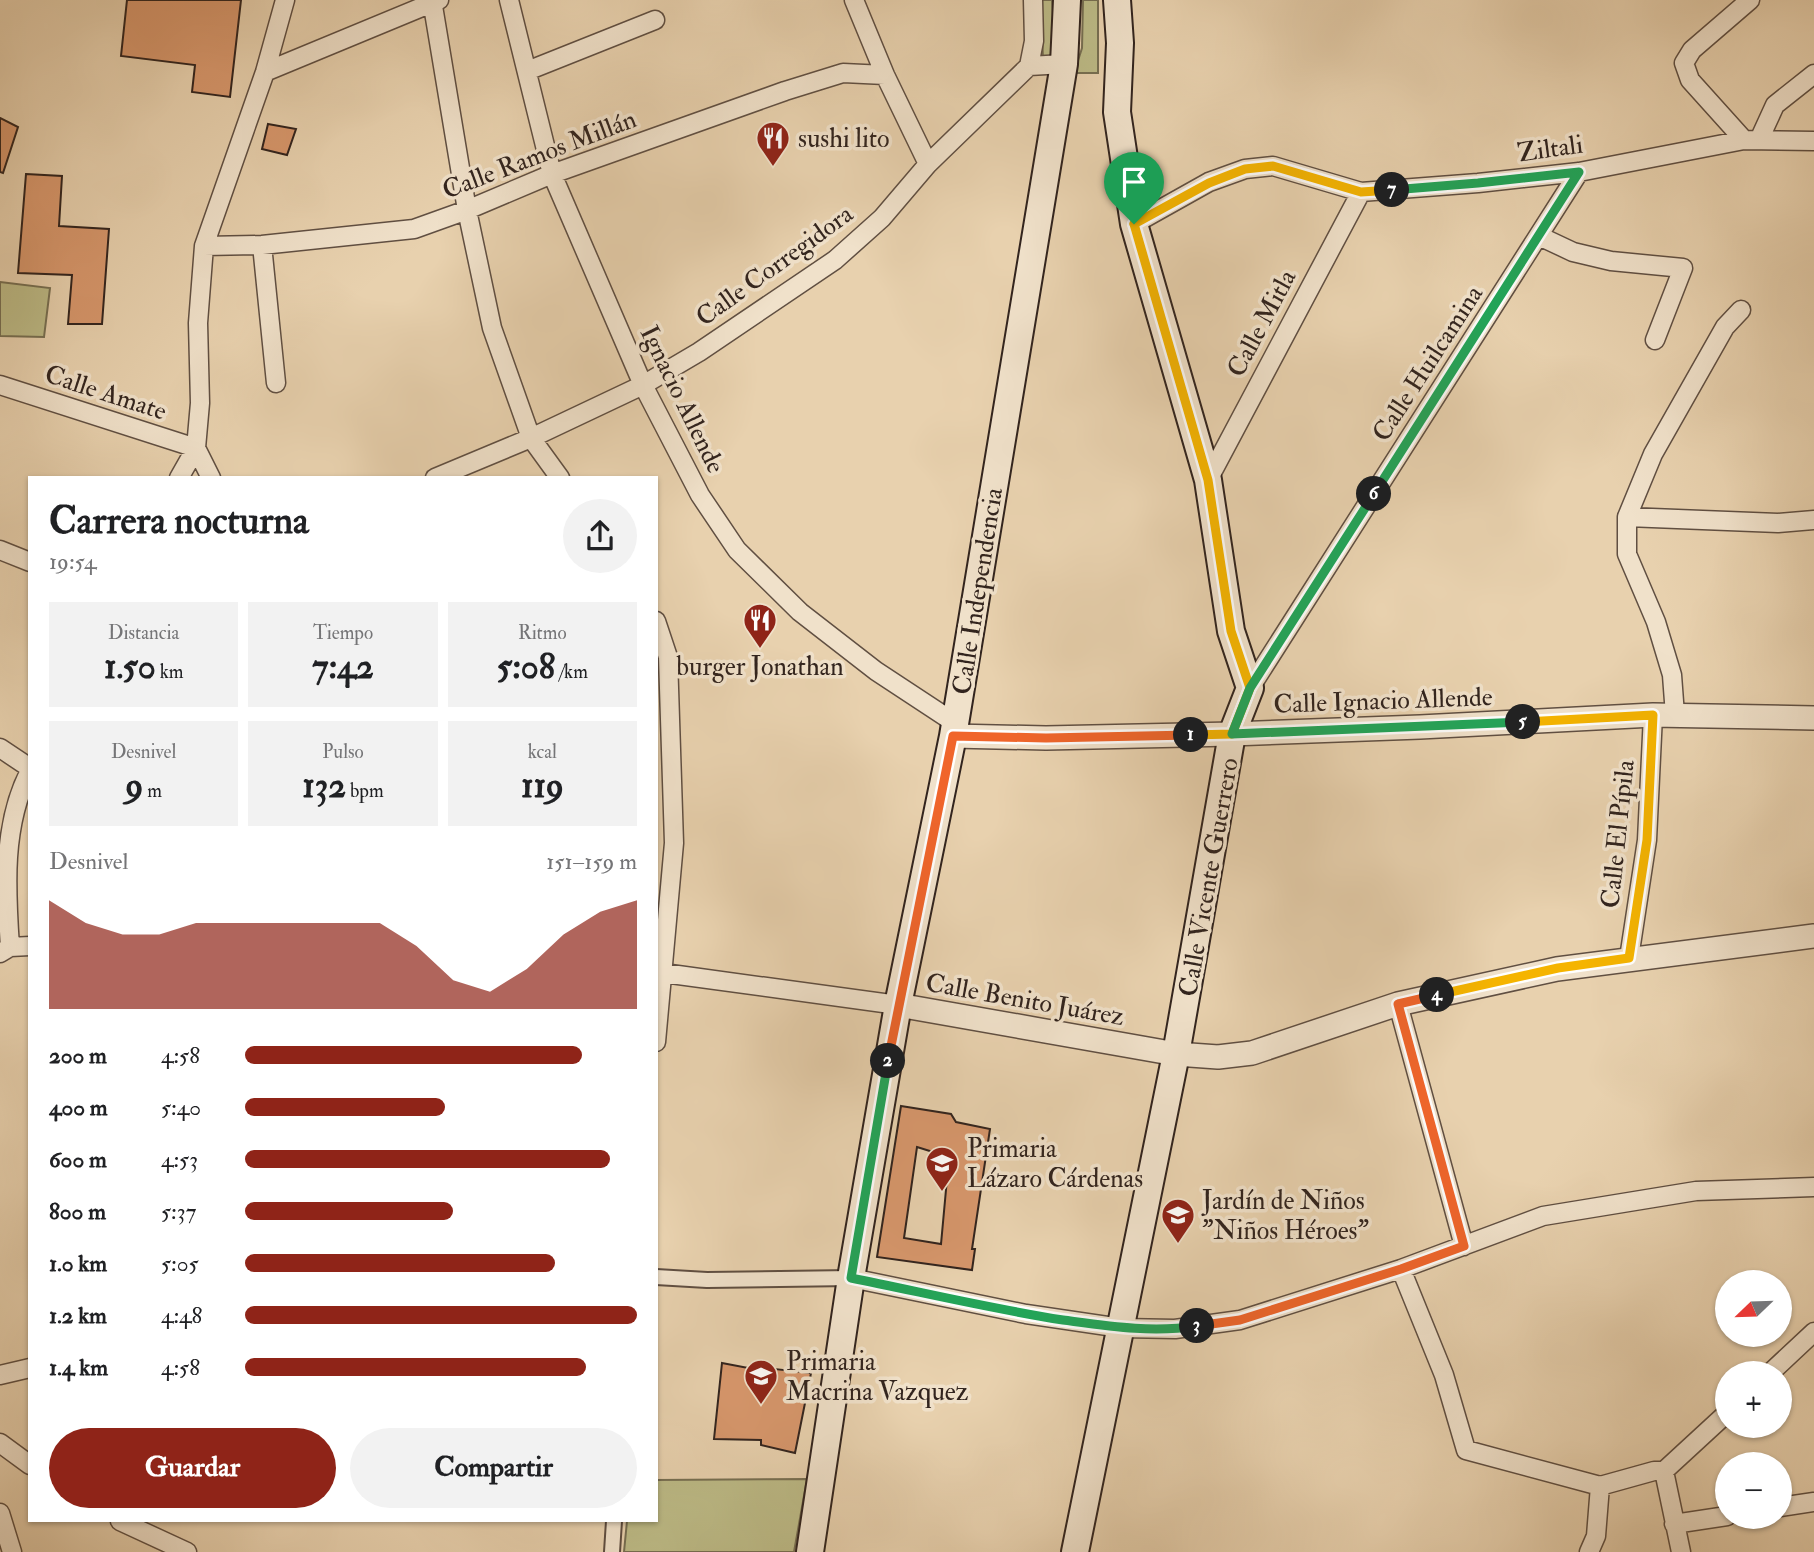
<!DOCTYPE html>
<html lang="es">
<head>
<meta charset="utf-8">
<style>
	body { margin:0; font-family:"IM FELL Double Pica",serif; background:#f2f2f2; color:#202124; height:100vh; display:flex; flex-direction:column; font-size:26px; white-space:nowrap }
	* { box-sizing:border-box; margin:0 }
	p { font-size:23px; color:#757577 }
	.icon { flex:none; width:38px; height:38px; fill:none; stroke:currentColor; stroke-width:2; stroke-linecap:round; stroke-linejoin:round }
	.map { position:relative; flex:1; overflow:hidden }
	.drawer { position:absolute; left:28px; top:476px; width:630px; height:1046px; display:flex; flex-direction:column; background:#fff; border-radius:0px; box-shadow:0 2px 5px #0004 }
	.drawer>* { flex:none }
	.needle { width:46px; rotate:247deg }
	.controls { position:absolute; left:1715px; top:1270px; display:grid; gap:14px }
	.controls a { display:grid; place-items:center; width:77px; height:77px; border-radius:50%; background:#fff; box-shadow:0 2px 5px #0004; font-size:35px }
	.pin { position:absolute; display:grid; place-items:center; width:60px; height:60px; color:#fff; margin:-72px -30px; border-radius:50% 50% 50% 0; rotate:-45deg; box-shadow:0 0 7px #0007 }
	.pin .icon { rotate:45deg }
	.km { position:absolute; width:35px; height:35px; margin:-18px; border-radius:50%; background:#222; color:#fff; font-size:19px; line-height:35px; text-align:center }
	.round { display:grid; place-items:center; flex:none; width:74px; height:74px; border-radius:37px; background:#f2f2f2 }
	.head { display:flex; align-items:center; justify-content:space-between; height:119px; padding:0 21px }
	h1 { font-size:38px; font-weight:800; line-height:52px }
	.metrics { display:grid; grid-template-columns:repeat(3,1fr); gap:10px; height:119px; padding:7px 21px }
	.metrics div { display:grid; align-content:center; border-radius:0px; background:#f2f2f2; text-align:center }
	.metrics b { font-size:35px; font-weight:800 }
	.metrics small { font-size:19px; font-weight:400 }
	.metrics p { font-size:19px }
	.chart { height:196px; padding:14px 21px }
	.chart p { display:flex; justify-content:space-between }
	.chart svg { width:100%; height:126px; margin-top:7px; fill:#8f2418; opacity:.7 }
	.primary-button { display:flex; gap:14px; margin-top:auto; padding:14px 21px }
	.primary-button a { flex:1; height:80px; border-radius:42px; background:#8f2418; color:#fff; font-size:28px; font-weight:800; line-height:80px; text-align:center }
	.primary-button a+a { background:#f2f2f2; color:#202124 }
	ul { padding:0 21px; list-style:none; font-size:23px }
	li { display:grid; grid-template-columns:112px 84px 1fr; align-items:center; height:52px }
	li i { height:18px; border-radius:9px; background:#8f2418 }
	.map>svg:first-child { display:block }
	.green { fill:#bcba86; stroke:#776f52; stroke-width:2 }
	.building { fill:#d7976c; stroke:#32241e; stroke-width:2; fill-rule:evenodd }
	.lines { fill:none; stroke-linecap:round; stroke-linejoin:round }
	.pedestrian-casing { stroke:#604f42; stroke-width:18 }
	.minor-casing { stroke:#604f42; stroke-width:21 }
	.tertiary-casing { stroke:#604f42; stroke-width:26 }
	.secondary-casing { stroke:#32241e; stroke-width:30 }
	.pedestrian { stroke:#f0e1ca; stroke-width:14 }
	.minor { stroke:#f0e1ca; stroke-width:18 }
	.tertiary { stroke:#f0e1ca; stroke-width:23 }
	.secondary { stroke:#f0e1ca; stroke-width:26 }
	.split-1-casing { stroke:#fff; stroke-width:14 }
	.split-2-casing { stroke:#fff; stroke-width:14 }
	.split-3-casing { stroke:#fff; stroke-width:14 }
	.split-4-casing { stroke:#fff; stroke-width:14 }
	.split-5-casing { stroke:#fff; stroke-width:14 }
	.split-6-casing { stroke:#fff; stroke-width:14 }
	.split-7-casing { stroke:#fff; stroke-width:14 }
	.split-8-casing { stroke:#fff; stroke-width:14 }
	.split-1 { stroke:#f5b400; stroke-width:9 }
	.split-2 { stroke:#f0652b; stroke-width:9 }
	.split-3 { stroke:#22a559; stroke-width:9 }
	.split-4 { stroke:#f0652b; stroke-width:9 }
	.split-5 { stroke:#f5b400; stroke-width:9 }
	.split-6 { stroke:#22a559; stroke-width:9 }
	.split-7 { stroke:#22a559; stroke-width:9 }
	.split-8 { stroke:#f5b400; stroke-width:9 }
	.labels { text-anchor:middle; stroke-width:7; stroke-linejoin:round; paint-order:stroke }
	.poi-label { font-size:26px; fill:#32241e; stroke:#f0e1ca; text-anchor:start }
	.street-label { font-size:26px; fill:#32241e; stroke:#f0e1ca }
</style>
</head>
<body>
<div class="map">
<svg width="1814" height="1552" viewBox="0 0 1814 1552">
	<rect width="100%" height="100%" fill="#e8d1ae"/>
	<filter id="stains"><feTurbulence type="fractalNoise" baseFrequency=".00286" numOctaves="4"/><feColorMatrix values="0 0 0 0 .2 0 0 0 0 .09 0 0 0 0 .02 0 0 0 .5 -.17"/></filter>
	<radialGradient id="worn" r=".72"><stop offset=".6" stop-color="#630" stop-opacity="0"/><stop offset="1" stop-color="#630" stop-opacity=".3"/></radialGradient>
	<path class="green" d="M 1041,0 L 1052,0 L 1054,32 L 1051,55 L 1043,59 Z
		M 1083,0 L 1098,0 L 1098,73 L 1074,73 L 1082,48 Z
		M 0,282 L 50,288 L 44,337 L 0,336 Z
		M 807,1479 L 794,1552 L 624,1552 L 627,1521 L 656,1521 L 656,1480 Z"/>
	<path class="building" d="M 127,0 L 241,0 L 230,97 L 192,92 L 195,65 L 121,56 Z
		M 0,118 L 18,127 L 3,173 L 0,172 Z
		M 268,124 L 296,129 L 287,155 L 262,149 Z
		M 26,174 L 62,176 L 59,226 L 109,229 L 102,324 L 68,324 L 72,275 L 18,273 Z
		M 901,1106 L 951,1114 L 956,1122 L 990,1129 L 972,1249 L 975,1249 L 972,1270 L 877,1257 ZM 917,1147 L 949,1157 L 941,1244 L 904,1238 Z
		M 722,1363 L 775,1373 L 775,1369 L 811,1373 L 795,1453 L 761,1445 L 761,1440 L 714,1439 Z"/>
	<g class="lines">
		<defs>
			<path id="pedestrian" d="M 656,1277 L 707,1280 L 851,1278
				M 612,1552 L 614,1521"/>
			<path id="minor" d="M 432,0 L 467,210 L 492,328 L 531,438 L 560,478
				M 509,0 L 552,174 L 643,385 L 700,495 L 737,550 L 800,612 L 876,671 L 955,723
				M 854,0 L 885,75 L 928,164
				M 1029,66 L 1034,41 L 1033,0
				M 527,71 L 655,20
				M 265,72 L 439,0
				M 1744,140 L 1690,80 L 1684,63 L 1692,50 L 1750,0
				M 1759,140 L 1775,105 L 1814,74
				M 1134,224 L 1209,182 L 1245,169 L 1273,166 L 1361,192 L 1478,183 L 1579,172 L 1744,140 L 1814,141
				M 1539,236 L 1573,252 L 1611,261 L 1683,268 L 1655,340
				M 262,245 L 276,383
				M 204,246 L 262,245 L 414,229 L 467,210 L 552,174 L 785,91 L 843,73 L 885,75
				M 0,385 L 196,448 L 211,478
				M 179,478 L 196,448 L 200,403 L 198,323 L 204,246 L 265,72 L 285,0
				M 435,478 L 531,438 L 643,385 L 699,352 L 835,260 L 882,218 L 928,164 L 1029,66 L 1064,64
				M 1208,480 L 1361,192
				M 1627,517 L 1778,523 L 1814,520
				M 0,550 L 30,562
				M 656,621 L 668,657 L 674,843 L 656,1042
				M 1250,688 L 1579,172
				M 1675,715 L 1672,675 L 1656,622 L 1627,554 L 1627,517 L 1653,454 L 1725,327 L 1741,310
				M 0,748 L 30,768
				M 10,947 C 6,889 2,824 30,771
				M 0,953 L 10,947 L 30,946
				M 1629,958 L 1647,840 L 1653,715
				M 656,972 L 898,1005
				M 1398,1004 L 1464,1246
				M 1401,1269 L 1444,1375 L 1466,1450 L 1600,1486
				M 851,1278 L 1026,1314 L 1121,1328 L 1175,1329 L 1240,1320 L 1401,1269 L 1543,1216 L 1696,1191 L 1814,1187
				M 1769,1374 L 1814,1332
				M 0,1375 L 30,1368
				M 0,1443 L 30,1465
				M 1664,1471 L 1681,1552
				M 1780,1507 L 1814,1502
				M 0,1513 L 12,1552
				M 120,1521 L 187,1552
				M 1674,1524 L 1727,1516
				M 1589,1552 L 1596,1536 L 1600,1486 L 1654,1471 L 1664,1471 L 1727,1413"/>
			<path id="tertiary" d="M 953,736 L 1046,738 L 1232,734 L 1420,727 L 1653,715 L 1814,718
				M 898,1005 L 1176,1054 L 1218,1057 L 1252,1053 L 1398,1004 L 1557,969 L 1814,936"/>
			<path id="secondary" d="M 810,1552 L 851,1278 L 898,1005 L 953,736 L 1064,64 L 1067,0
				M 1075,1552 L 1176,1054 L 1232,734 L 1250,688 L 1231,631 L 1208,480 L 1134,224 L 1117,112 L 1120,43 L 1117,0"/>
		</defs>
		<use href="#pedestrian" class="pedestrian-casing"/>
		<use href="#minor" class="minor-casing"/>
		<use href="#tertiary" class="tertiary-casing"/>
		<use href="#secondary" class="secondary-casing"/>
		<use href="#pedestrian" class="pedestrian"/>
		<use href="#minor" class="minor"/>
		<use href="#tertiary" class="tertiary"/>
		<use href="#secondary" class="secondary"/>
	</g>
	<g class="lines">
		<defs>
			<path id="split-1" d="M 1134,224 L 1208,480 L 1231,631 L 1250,688 L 1232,734 L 1191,735"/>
			<path id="split-2" d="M 888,1061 L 953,736 L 1046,738 L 1191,735"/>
			<path id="split-3" d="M 888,1061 L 851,1278 C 921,1292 992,1309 1063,1320 C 1108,1326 1151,1333 1197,1326"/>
			<path id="split-4" d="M 1197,1326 L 1240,1320 L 1401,1269 L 1464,1246 L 1398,1004 L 1437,995"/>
			<path id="split-5" d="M 1437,995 L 1558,968 L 1629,958 L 1647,840 L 1653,715 L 1523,722"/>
			<path id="split-6" d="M 1374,494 L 1250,688 L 1232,734 L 1523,722"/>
			<path id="split-7" d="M 1374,494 L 1579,172 L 1478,183 L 1392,190"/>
			<path id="split-8" d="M 1134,224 L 1209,183 L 1245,169 L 1273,166 L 1361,192 L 1392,190"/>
		</defs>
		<use href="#split-1" class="split-1-casing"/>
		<use href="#split-2" class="split-2-casing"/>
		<use href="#split-3" class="split-3-casing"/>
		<use href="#split-4" class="split-4-casing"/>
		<use href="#split-5" class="split-5-casing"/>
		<use href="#split-6" class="split-6-casing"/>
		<use href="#split-7" class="split-7-casing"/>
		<use href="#split-8" class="split-8-casing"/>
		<use href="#split-1" class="split-1"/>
		<use href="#split-2" class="split-2"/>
		<use href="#split-3" class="split-3"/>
		<use href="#split-4" class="split-4"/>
		<use href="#split-5" class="split-5"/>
		<use href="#split-6" class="split-6"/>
		<use href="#split-7" class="split-7"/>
		<use href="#split-8" class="split-8"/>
	</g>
	<defs>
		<symbol id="restaurant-pin" viewBox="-11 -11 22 30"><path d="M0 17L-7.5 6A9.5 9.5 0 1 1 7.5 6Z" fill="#8f2418" stroke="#f0e1ca"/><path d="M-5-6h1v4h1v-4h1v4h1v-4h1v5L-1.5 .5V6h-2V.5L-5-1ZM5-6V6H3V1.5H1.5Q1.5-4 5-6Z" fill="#fff"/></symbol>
		<symbol id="school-pin" viewBox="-11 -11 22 30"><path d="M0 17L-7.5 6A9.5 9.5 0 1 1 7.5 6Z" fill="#8f2418" stroke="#f0e1ca"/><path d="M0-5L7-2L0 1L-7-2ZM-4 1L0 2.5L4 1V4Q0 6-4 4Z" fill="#fff"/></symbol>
	</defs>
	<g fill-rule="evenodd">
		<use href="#restaurant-pin" x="754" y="119" width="38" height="52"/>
		<use href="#restaurant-pin" x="741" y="601" width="38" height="52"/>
		<use href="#school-pin" x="923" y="1144" width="38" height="52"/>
		<use href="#school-pin" x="1159" y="1196" width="38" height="52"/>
		<use href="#school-pin" x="742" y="1357" width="38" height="52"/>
	</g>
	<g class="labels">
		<g class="poi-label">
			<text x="798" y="147">sushi lito</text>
			<text x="760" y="675" text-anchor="middle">burger Jonathan</text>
			<text x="967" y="1157">Primaria<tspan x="967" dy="30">Lázaro Cárdenas</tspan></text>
			<text x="1202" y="1209">Jardín de Niños<tspan x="1202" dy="30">"Niños Héroes"</tspan></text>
			<text x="786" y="1370">Primaria<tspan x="786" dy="30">Macrina Vazquez</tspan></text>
		</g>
		<g class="street-label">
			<text transform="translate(1550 148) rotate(-8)" y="9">Ziltali</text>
			<text transform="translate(539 154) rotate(-21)" y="9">Calle Ramos Millán</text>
			<text transform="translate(774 265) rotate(-36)" y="9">Calle Corregidora</text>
			<text transform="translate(1261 323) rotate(-62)" y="9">Calle Mitla</text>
			<text transform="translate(1427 363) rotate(-57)" y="9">Calle Huilcamina</text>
			<text transform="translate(106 392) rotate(18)" y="9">Calle Amate</text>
			<text transform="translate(683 399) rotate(64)" y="9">Ignacio Allende</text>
			<text transform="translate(977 591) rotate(-81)" y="9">Calle Independencia</text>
			<text transform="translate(1383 700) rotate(-2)" y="9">Calle Ignacio Allende</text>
			<text transform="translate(1617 834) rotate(-84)" y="9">Calle El Pípila</text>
			<text transform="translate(1208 877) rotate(-80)" y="9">Calle Vicente Guerrero</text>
			<text transform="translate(1025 999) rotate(10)" y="9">Calle Benito Juárez</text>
		</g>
	</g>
	<rect width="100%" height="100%" filter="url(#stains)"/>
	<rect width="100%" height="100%" fill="url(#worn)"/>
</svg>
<div class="controls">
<a><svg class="needle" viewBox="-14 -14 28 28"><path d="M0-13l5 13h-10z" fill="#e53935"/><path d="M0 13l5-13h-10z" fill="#757577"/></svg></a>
<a>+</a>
<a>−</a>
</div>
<div class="pin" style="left:1134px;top:224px;background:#1e9e55"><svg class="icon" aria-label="arrive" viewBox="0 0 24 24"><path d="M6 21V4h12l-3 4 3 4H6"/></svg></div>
<b class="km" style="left:1191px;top:735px">1</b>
<b class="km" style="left:888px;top:1061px">2</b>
<b class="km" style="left:1197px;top:1326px">3</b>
<b class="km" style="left:1437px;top:995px">4</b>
<b class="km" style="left:1523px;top:722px">5</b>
<b class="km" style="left:1374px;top:494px">6</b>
<b class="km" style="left:1392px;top:190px">7</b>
<section class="drawer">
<div class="head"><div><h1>Carrera nocturna</h1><p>19:54</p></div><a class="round"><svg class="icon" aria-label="share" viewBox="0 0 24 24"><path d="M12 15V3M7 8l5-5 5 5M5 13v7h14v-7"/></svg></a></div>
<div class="metrics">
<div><p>Distancia</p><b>1.50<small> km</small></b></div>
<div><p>Tiempo</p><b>7:42</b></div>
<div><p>Ritmo</p><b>5:08<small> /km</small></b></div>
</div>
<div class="metrics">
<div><p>Desnivel</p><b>9<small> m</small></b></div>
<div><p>Pulso</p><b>132<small> bpm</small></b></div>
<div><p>kcal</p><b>119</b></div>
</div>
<div class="chart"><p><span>Desnivel</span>151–159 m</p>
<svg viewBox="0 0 160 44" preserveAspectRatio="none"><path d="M0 44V6L10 14L20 18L30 18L40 14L50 14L60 14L70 14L80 14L90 14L100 22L110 34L120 38L130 30L140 18L150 10L160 6V44z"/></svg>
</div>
<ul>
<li><b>200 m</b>4:58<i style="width:86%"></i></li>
<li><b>400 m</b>5:40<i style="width:51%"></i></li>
<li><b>600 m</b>4:53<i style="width:93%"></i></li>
<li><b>800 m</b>5:37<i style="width:53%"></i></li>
<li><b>1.0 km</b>5:05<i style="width:79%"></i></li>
<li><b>1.2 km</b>4:48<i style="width:100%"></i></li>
<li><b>1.4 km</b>4:58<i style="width:87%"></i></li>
</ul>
<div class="primary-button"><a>Guardar</a><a>Compartir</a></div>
</section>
</div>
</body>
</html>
